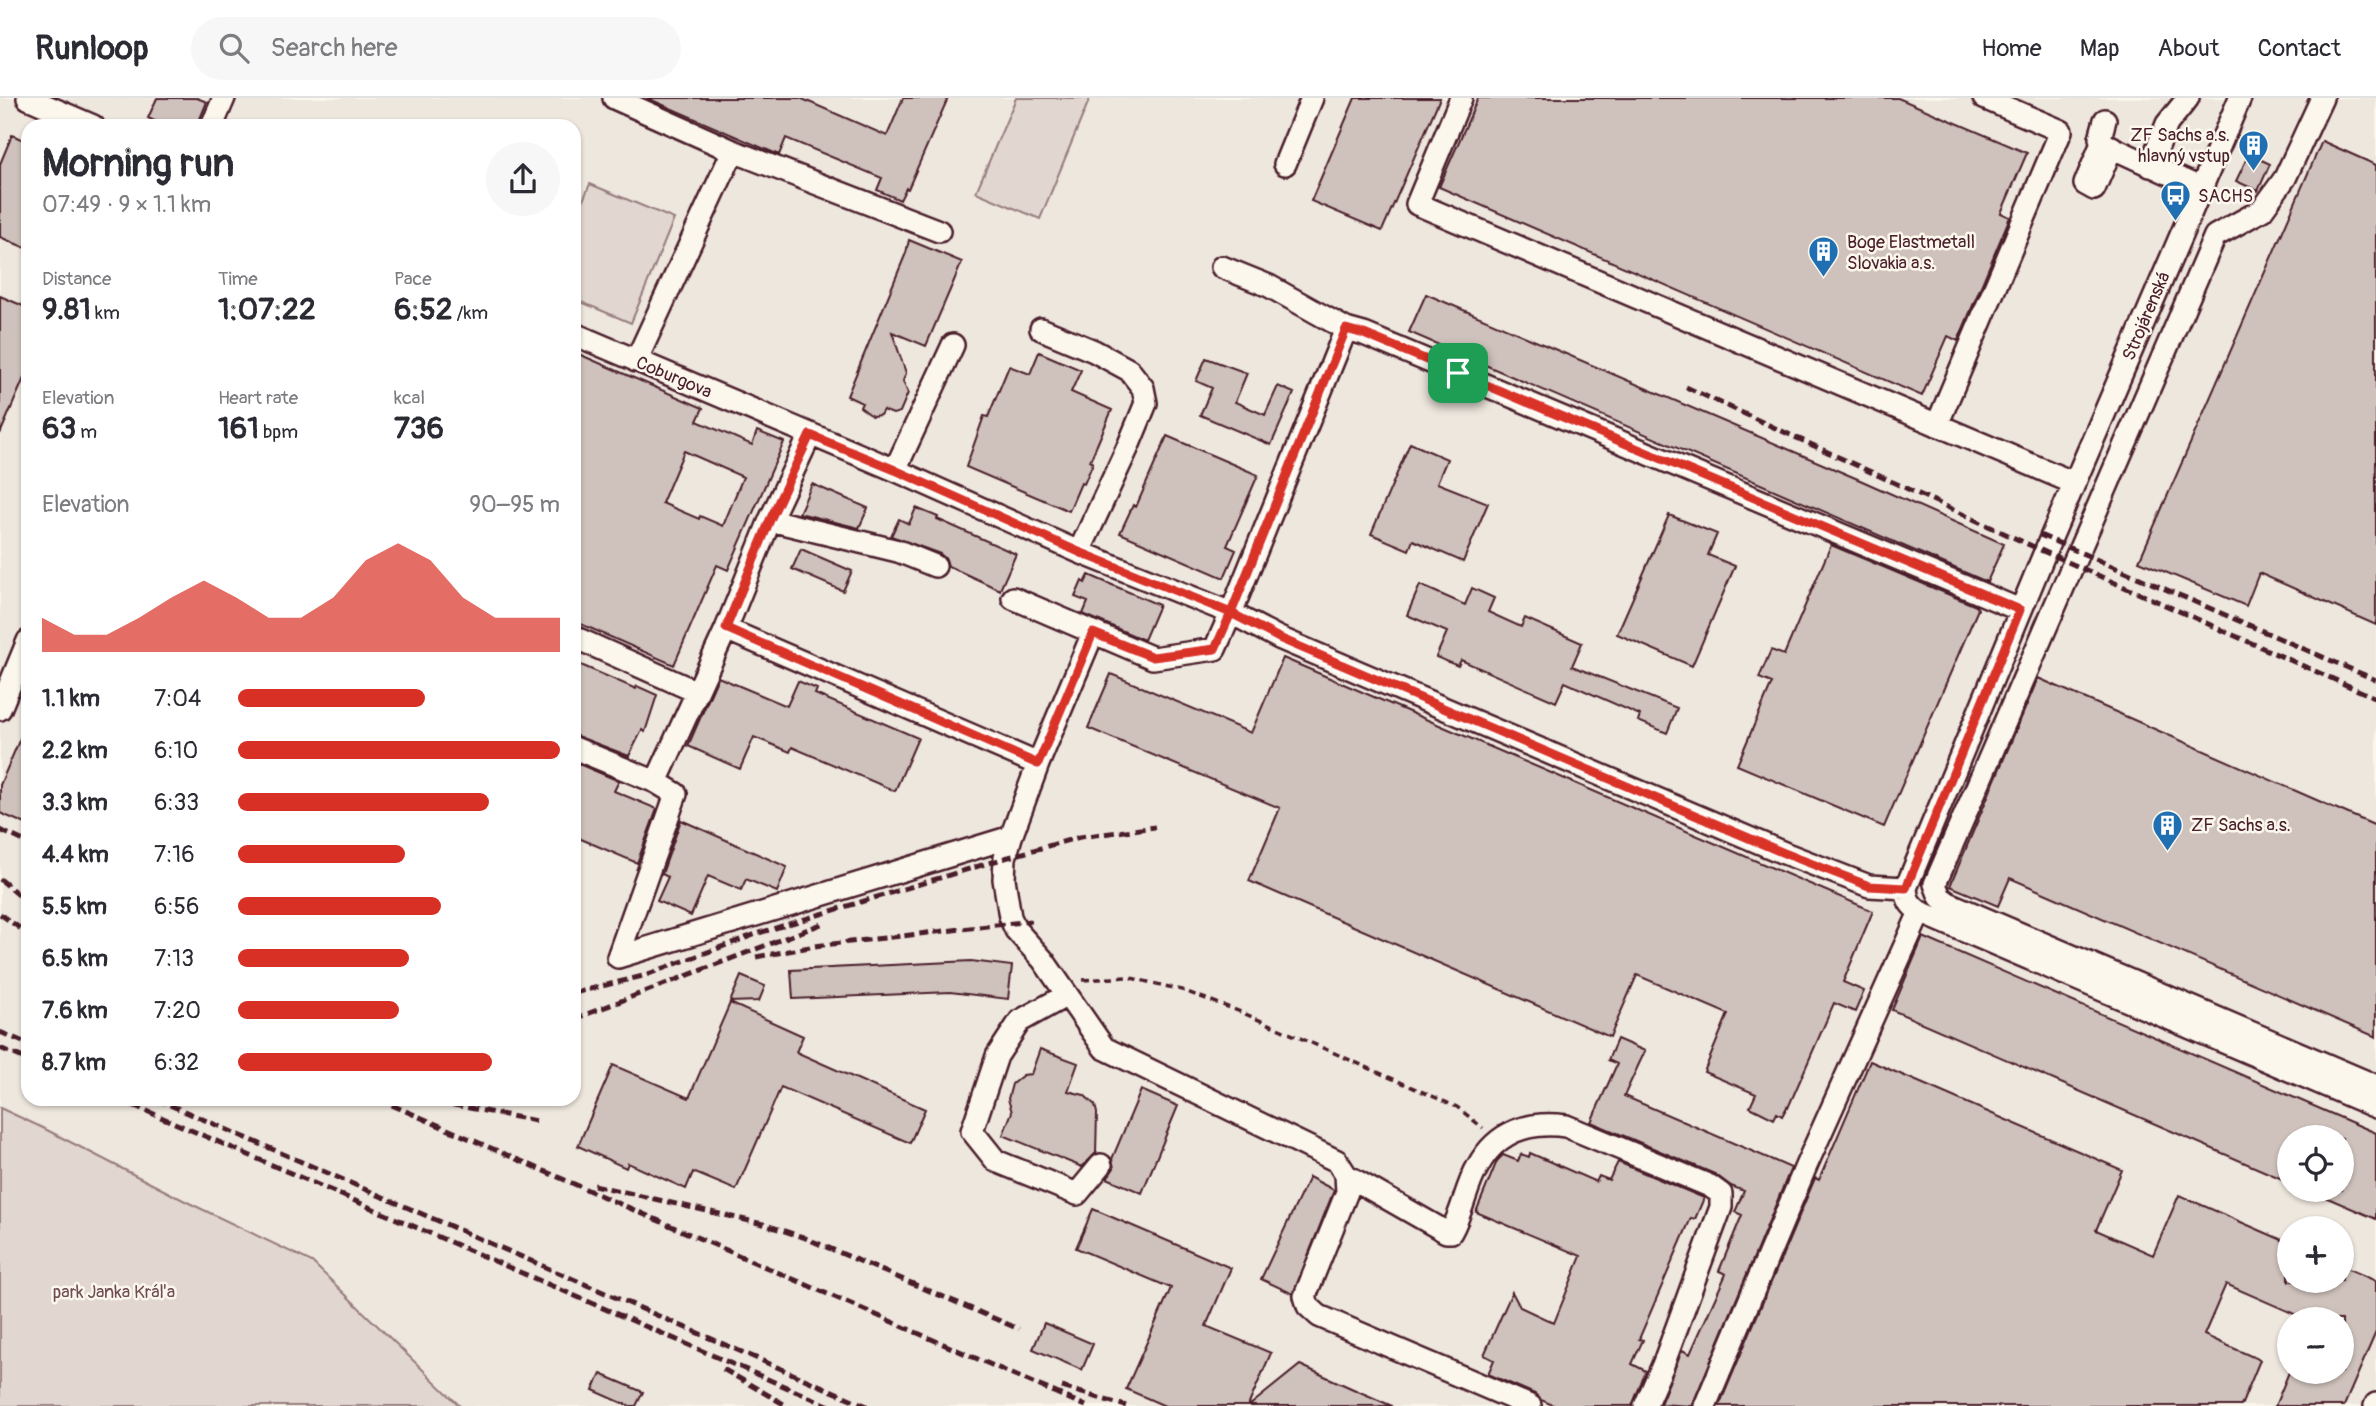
<!DOCTYPE html>
<html lang="en">
<head>
<meta charset="utf-8">
<style>
	body { margin:0; font-family:Pangolin,sans-serif; background:#f7f7f7; color:#2b2b33; height:100vh; display:flex; flex-direction:column; font-size:26px; white-space:nowrap }
	* { box-sizing:border-box; margin:0 }
	p { font-size:23px; color:#7c7c81 }
	.icon { flex:none; width:38px; height:38px; fill:none; stroke:currentColor; stroke-width:2; stroke-linecap:round; stroke-linejoin:round }
	.map { position:relative; flex:1; overflow:hidden }
	.sheet { position:absolute; left:21px; top:21px; width:560px; height:987px; display:flex; flex-direction:column; background:#fff; border-radius:21px; box-shadow:0 2px 5px #0004 }
	.sheet>* { flex:none }
	.controls { position:absolute; left:2277px; top:1027px; display:grid; gap:14px }
	.controls a { display:grid; place-items:center; width:77px; height:77px; border-radius:50%; background:#fff; box-shadow:0 2px 5px #0004; font-size:35px }
	.pin { position:absolute; display:grid; place-items:center; width:60px; height:60px; color:#fff; margin:-30px; border-radius:14px; box-shadow:0 4px 10px #0006 }
	.round { display:grid; place-items:center; flex:none; width:74px; height:74px; border-radius:37px; background:#f7f7f7 }
	.summary { display:flex; align-items:center; justify-content:space-between; height:119px; padding:0 21px }
	h1 { font-size:38px; font-weight:800; line-height:52px }
	.stats { display:grid; grid-template-columns:repeat(3,1fr); gap:10px; height:119px; padding:7px 21px }
	.stats div { display:grid; align-content:center }
	.stats b { font-size:30px; font-weight:800 }
	.stats small { font-size:19px; font-weight:400 }
	.stats p { font-size:19px }
	.chart { height:196px; padding:14px 21px }
	.chart p { display:flex; justify-content:space-between }
	.chart svg { width:100%; height:126px; margin-top:7px; fill:#d93025; opacity:.7 }
	ul { padding:0 21px; list-style:none; font-size:23px }
	li { display:grid; grid-template-columns:112px 84px 1fr; align-items:center; height:52px }
	li i { height:18px; border-radius:9px; background:#d93025 }
	header { display:flex; align-items:center; gap:42px; box-sizing:border-box; height:98px; padding:0 35px; background:#fff; border-bottom:2px solid #e1e1e2 }
	header strong { font-size:33px }
	nav { display:flex; gap:38px; margin-inline-start:auto; font-size:24px }
	.search { width:490px; height:63px; background:#f7f7f7; display:flex; align-items:center; gap:18px; box-sizing:border-box; padding:0 24px; border-radius:38px; color:#7c7c81; font-size:26px }
	.map>svg:first-child { display:block }
	.built { fill:#eee7de; fill-rule:evenodd }
	.green { fill:#e2d7d0; stroke:#967b7e; stroke-width:2 }
	.building { fill:#cfc2bc; stroke:#4a1f2b; stroke-width:2; fill-rule:evenodd }
	.lines { fill:none; stroke-linecap:round; stroke-linejoin:round }
	.minor-casing { stroke:#4a1f2b; stroke-width:26 }
	.path { stroke:#4a1f2b; stroke-width:3.5; stroke-dasharray:7 5; stroke-linecap:butt }
	.minor { stroke:#fbf7ec; stroke-width:21 }
	.rail { stroke:#4a1f2b; stroke-width:5; stroke-dasharray:10 5; stroke-linecap:butt }
	.route-casing { stroke:#fff; stroke-width:14 }
	.route { stroke:#d93025; stroke-width:9 }
	.labels { text-anchor:middle; stroke-width:5; stroke-linejoin:round; paint-order:stroke }
	.poi-label { font-size:18px; fill:#4a1f2b; stroke:#fbf7ec; text-anchor:start }
	.street-label { font-size:18px; fill:#4a1f2b; stroke:#fbf7ec }
	.park-label { font-size:18px; fill:#704d54; stroke:#fbf7ec }
</style>
</head>
<body>
<header>
<strong>Runloop</strong>
<div class="search"><svg class="icon" aria-label="search" viewBox="0 0 24 24"><circle cx="10" cy="10" r="6"/><path d="M15 15l6 6"/></svg>Search here</div>
<nav><a>Home</a><a>Map</a><a>About</a><a>Contact</a></nav>
</header>
<div class="map">
<svg width="2376" height="1308" viewBox="0 0 2376 1308">
	<rect width="100%" height="100%" fill="#fbf7ec"/>
	<filter id="ink" filterUnits="userSpaceOnUse"><feTurbulence type="fractalNoise" baseFrequency=".0143" numOctaves="2"/><feDisplacementMap in="SourceGraphic" scale="14" xChannelSelector="R" yChannelSelector="G"/><feConvolveMatrix kernelMatrix="1 2 1 2 8 2 1 2 1" color-interpolation-filters="sRGB"/></filter>
	<g filter="url(#ink)">
		<path class="built" d="M 0,0 L 2376,0 L 2376,1308 L 460,1308 L 311,1164 L 187,1104 L 43,1030 L 0,1010 ZM 28,28 L 574,28 L 574,1001 L 28,1001 ZM 2289,1040 L 2342,1040 L 2342,1092 L 2289,1092 ZM 2289,1130 L 2342,1130 L 2342,1183 L 2289,1183 ZM 2289,1222 L 2342,1222 L 2342,1274 L 2289,1274 Z"/>
		<path class="green" d="M 1016,0 L 1090,0 L 1040,121 L 976,94 Z
			M 590,86 L 674,121 L 631,225 L 574,201 L 574,123 Z
			M 0,1010 L 43,1030 L 187,1104 L 312,1164 L 460,1308 L 0,1308 Z"/>
		<path class="building" d="M 157,0 L 197,0 L 207,4 L 197,28 L 165,28 L 148,20 Z
			M 647,0 L 800,0 L 887,38 L 903,0 L 948,0 L 908,91 L 906,90 L 900,102 L 877,92 L 882,80 L 786,40 L 779,57 Z
			M 1355,0 L 1440,0 L 1382,133 L 1311,103 Z
			M 1478,0 L 1898,0 L 2027,55 L 2001,115 L 2010,119 L 1958,243 L 1948,238 L 1922,298 L 1439,89 Z
			M 12,37 L 28,44 L 28,151 L 0,139 L 0,66 Z
			M 2322,43 L 2376,67 L 2376,527 L 2259,475 L 2246,508 L 2139,463 Z
			M 2249,56 L 2270,66 L 2258,93 L 2236,83 Z
			M 909,142 L 962,164 L 926,248 L 892,234 L 906,275 L 903,283 L 908,295 L 900,314 L 893,316 L 883,312 L 880,317 L 872,318 L 860,309 L 862,305 L 847,298 L 906,155 Z
			M 1426,196 L 1860,382 L 2004,446 L 1987,484 L 1409,234 Z
			M 0,198 L 28,210 L 28,271 L 0,336 Z
			M 574,254 L 703,310 L 697,323 L 752,347 L 757,333 L 784,344 L 728,472 L 717,467 L 674,567 L 574,523 ZM 684,353 L 743,379 L 723,428 L 700,418 L 699,421 L 662,405 Z
			M 1039,254 L 1081,272 L 1071,294 L 1112,312 L 1090,363 L 1093,365 L 1084,386 L 1081,385 L 1069,413 L 966,369 L 984,318 L 988,319 L 1009,268 L 1030,276 Z
			M 1206,260 L 1247,275 L 1235,304 L 1265,317 L 1278,288 L 1294,295 L 1271,347 L 1200,317 L 1212,290 L 1196,283 Z
			M 1167,338 L 1258,377 L 1227,448 L 1236,452 L 1224,480 L 1120,435 L 1133,407 L 1136,409 Z
			M 1410,345 L 1447,361 L 1437,385 L 1488,405 L 1463,464 L 1413,442 L 1409,452 L 1371,436 Z
			M 812,386 L 868,410 L 859,430 L 799,415 Z
			M 916,410 L 938,419 L 937,421 L 1016,456 L 1000,492 L 948,468 L 946,461 L 940,456 L 891,438 L 899,421 L 909,426 Z
			M 1669,417 L 1717,436 L 1708,457 L 1735,468 L 1692,568 L 1617,536 Z
			M 1831,447 L 1976,508 L 1978,511 L 1884,729 L 1737,667 L 1772,585 L 1759,580 L 1771,552 L 1784,557 Z
			M 801,451 L 852,473 L 843,493 L 792,471 Z
			M 1089,477 L 1159,507 L 1144,542 L 1083,516 L 1088,504 L 1075,499 L 1082,483 L 1085,485 Z
			M 1420,487 L 1465,507 L 1472,490 L 1494,500 L 1488,514 L 1521,529 L 1525,520 L 1582,545 L 1572,568 L 1677,610 L 1667,635 L 1638,623 L 1640,617 L 1565,584 L 1556,604 L 1461,562 L 1458,568 L 1436,559 L 1447,534 L 1407,517 Z
			M 1283,560 L 1873,813 L 1843,884 L 1864,893 L 1855,914 L 1834,905 L 1788,1010 L 1787,1009 L 1782,1018 L 1777,1015 L 1774,1021 L 1750,1009 L 1756,996 L 1704,974 L 1728,916 L 1637,877 L 1610,939 L 1249,783 L 1280,710 L 1088,630 L 1111,576 L 1251,635 Z
			M 574,564 L 636,591 L 637,588 L 657,597 L 645,634 L 642,632 L 629,658 L 574,637 Z
			M 718,579 L 787,608 L 798,583 L 817,591 L 815,596 L 918,640 L 895,693 L 792,649 L 790,654 L 754,639 L 740,671 L 688,648 Z
			M 2038,580 L 2376,728 L 2376,939 L 2010,780 L 1998,808 L 1950,788 Z
			M 28,622 L 28,727 L 0,715 L 0,687 Z
			M 574,664 L 619,683 L 614,693 L 657,711 L 637,765 L 574,738 Z
			M 681,722 L 787,769 L 777,794 L 746,781 L 741,792 L 708,778 L 691,818 L 657,803 L 668,779 L 662,776 Z
			M 1923,839 L 2376,1035 L 2376,1121 L 2309,1092 L 2342,1092 L 2342,1040 L 2289,1040 L 2289,1084 L 1892,912 Z
			M 971,863 L 1012,868 L 1008,901 L 950,894 L 793,901 L 791,872 Z
			M 741,878 L 765,888 L 759,903 L 730,904 Z
			M 730,905 L 803,938 L 796,954 L 925,1011 L 910,1045 L 781,989 L 736,1092 L 693,1074 L 686,1091 L 628,1065 L 626,1070 L 578,1048 L 613,967 L 689,1000 Z
			M 1617,941 L 1645,953 L 1624,998 L 1791,1070 L 1692,1308 L 1660,1306 L 1682,1252 L 1690,1256 L 1726,1176 L 1719,1173 L 1742,1117 L 1735,1114 L 1744,1093 L 1731,1088 L 1715,1076 L 1591,1024 L 1617,966 L 1608,962 Z
			M 1040,951 L 1078,965 L 1068,993 L 1084,997 L 1095,1007 L 1097,1015 L 1096,1055 L 1082,1069 L 1003,1037 L 1012,1014 L 1008,1001 L 1012,986 L 1023,977 L 1031,976 Z
			M 1870,963 L 2122,1072 L 2096,1132 L 2153,1157 L 2179,1097 L 2289,1145 L 2289,1183 L 2342,1183 L 2342,1168 L 2376,1183 L 2376,1234 L 2344,1308 L 2275,1308 L 2289,1274 L 2342,1274 L 2342,1222 L 2308,1222 L 2226,1186 L 2204,1237 L 2260,1262 L 2241,1308 L 1719,1308 L 1815,1080 L 1819,1082 Z
			M 1141,992 L 1178,1008 L 1142,1095 L 1107,1080 L 1114,1070 L 1112,1061 Z
			M 1530,1055 L 1596,1084 L 1599,1078 L 1609,1082 L 1618,1064 L 1704,1100 L 1695,1121 L 1691,1120 L 1639,1241 L 1643,1242 L 1632,1266 L 1646,1273 L 1632,1308 L 1555,1308 L 1541,1302 L 1535,1296 L 1488,1276 L 1494,1262 L 1484,1257 L 1512,1194 L 1520,1209 L 1554,1225 L 1581,1158 L 1476,1114 L 1497,1063 L 1503,1057 L 1518,1063 L 1521,1056 L 1529,1059 Z
			M 1309,1079 L 1334,1092 L 1293,1196 L 1261,1181 Z
			M 1093,1111 L 1231,1170 L 1206,1228 L 1271,1255 L 1248,1308 L 1165,1308 L 1126,1291 L 1171,1190 L 1076,1150 Z
			M 1044,1225 L 1093,1246 L 1082,1272 L 1033,1251 Z
			M 1300,1267 L 1351,1290 L 1392,1308 L 1249,1308 Z
			M 601,1276 L 643,1294 L 636,1308 L 629,1308 L 593,1292 Z"/>
		<g class="lines">
			<defs>
				<path id="minor" d="M 28,0 L 93,28
					M 614,0 L 733,53
					M 1461,0 L 1417,106 L 2074,385
					M 2240,0 L 2050,442 L 1906,790 C 1907,802 1910,807 1920,814 L 2376,1009
					M 2322,0 L 2285,80 L 2262,112 L 2215,138 L 1935,786 L 1940,799 L 1948,805 L 2376,988
					M 2105,22 L 2100,40 L 2102,45 L 2200,90
					M 212,28 L 224,0
					M 2102,45 L 2085,86 L 2094,91 L 2112,49
					M 1285,66 L 1312,0
					M 2150,68 L 2167,26 L 2188,0
					M 1222,169 L 1269,188 L 1346,231
					M 1041,231 L 1094,253 L 1129,272 L 1143,290 L 1146,305 L 1127,351 L 1079,454
					M 574,236 L 895,372 L 1079,454 L 1231,515 L 1346,231 L 1364,236 L 2020,512
					M 636,263 L 733,53 L 939,133
					M 1937,327 L 2061,33 L 1984,0
					M 895,372 L 953,247
					M 770,422 L 898,453 L 935,468
					M 1013,500 L 1153,560 L 1215,551 L 1231,515 L 1279,540 L 1784,755 L 1869,788 L 1906,790
					M 726,531 L 1038,666
					M 574,539 L 697,594
					M 0,611 L 28,543
					M 574,650 L 656,684 L 726,531 L 770,422 L 810,337
					M 656,684 L 676,696 L 618,859 L 1011,739 L 1005,760 L 1004,781 L 1010,819 L 1016,832 L 1043,862 L 1104,950 L 1337,1063 L 1346,1077 L 1347,1094 L 1305,1198 L 1308,1208 L 1319,1218 L 1530,1308
					M 1011,739 L 1038,666 L 1093,535
					M 1067,897 L 1020,923 L 997,958 L 972,1033 L 996,1063 L 1077,1096 L 1101,1067
					M 1346,1077 L 1446,1134 L 1451,1134 C 1463,1113 1466,1088 1478,1068 C 1497,1033 1529,1023 1566,1028 L 1710,1088 L 1721,1096 L 1721,1109 L 1663,1267 L 1645,1308
					M 1705,1308 L 1806,1068 L 1920,814
					M 2375,1308 L 2376,1306"/>
			</defs>
			<use href="#minor" class="minor-casing"/>
			<path class="path" d="M 1083,882 L 1127,879 L 1182,892 L 1241,914 L 1457,1009 L 1483,1030"/>
			<use href="#minor" class="minor"/>
			<path class="rail" d="M 1686,289 L 2045,454 L 2376,600
				M 2040,437 L 2376,582
				M 0,732 L 28,745
				M 0,781 L 28,805
				M 0,816 L 28,836
				M 756,859 L 815,848 L 1031,823
				M 574,895 L 643,878 L 759,835 L 1005,760 L 1080,739 L 1155,729
				M 574,921 L 824,825
				M 0,934 L 28,946
				M 0,950 L 28,962
				M 119,1001 L 830,1308
				M 156,1001 L 867,1308
				M 378,1001 L 1086,1308
				M 423,1001 L 536,1023
				M 594,1087 L 763,1126 L 803,1139 L 1019,1231
				M 723,1271 L 787,1308
				M 1062,1289 L 1126,1308"/>
		</g>
	</g>
	<g class="lines" filter="url(#ink)">
		<defs>
			<path id="route" d="M 1458,275 L 1364,236 L 1346,231 L 1231,515 L 1215,551 L 1153,559 L 1093,535 L 1038,666 L 726,530 L 770,422 L 810,337 L 895,372 L 1079,454 L 1231,515 L 1279,540 L 1784,755 L 1869,788 L 1906,790 L 2020,512 L 1458,275"/>
		</defs>
		<use href="#route" class="route-casing"/>
		<use href="#route" class="route"/>
	</g>
	<defs>
		<symbol id="building-pin" viewBox="-11 -11 22 30"><path d="M0 17L-7.5 6A9.5 9.5 0 1 1 7.5 6Z" fill="#1f6fb2" stroke="#fbf7ec"/><path d="M-4-6H4V6H1V3H-1V6H-4ZM-2.5-4.3h1.7v1.8h-1.7ZM.8-4.3h1.7v1.8H.8ZM-2.5-1h1.7V.8h-1.7ZM.8-1h1.7V.8H.8Z" fill="#fff"/></symbol>
		<symbol id="bus-pin" viewBox="-11 -11 22 30"><path d="M0 17L-7.5 6A9.5 9.5 0 1 1 7.5 6Z" fill="#1f6fb2" stroke="#fbf7ec"/><path d="M-5-6H5V4H4V6H2V4H-2V6H-4V4H-5ZM-3.5-4V0h7V-4ZM-3.5 1.2v1.5H-2V1.2ZM2 1.2v1.5H3.5V1.2Z" fill="#fff"/></symbol>
	</defs>
	<g fill-rule="evenodd">
		<use href="#building-pin" x="2236" y="30" width="35" height="47"/>
		<use href="#bus-pin" x="2158" y="80" width="35" height="47"/>
		<use href="#building-pin" x="1806" y="136" width="35" height="47"/>
		<use href="#building-pin" x="2150" y="710" width="35" height="47"/>
	</g>
	<g class="labels">
		<g class="poi-label">
			<text x="2230" y="43" text-anchor="end">ZF Sachs a.s.<tspan x="2230" dy="21">hlavný vstup</tspan></text>
			<text x="2198" y="104">SACHS</text>
			<text x="1847" y="150">Boge Elastmetall<tspan x="1847" dy="21">Slovakia a.s.</tspan></text>
			<text x="2191" y="733">ZF Sachs a.s.</text>
		</g>
		<g class="street-label">
			<text transform="translate(2146 218) rotate(-67)" y="6">Strojárenská</text>
			<text transform="translate(674 279) rotate(23)" y="6">Coburgova</text>
		</g>
		<g class="park-label">
			<text x="114" y="1200">park Janka Kráľa</text>
		</g>
	</g>
</svg>
<div class="controls">
<a><svg class="icon" aria-label="locate" viewBox="0 0 24 24"><circle cx="12" cy="12" r="6"/><path d="M12 2v4M12 18v4M2 12h4M18 12h4"/></svg></a>
<a>+</a>
<a>−</a>
</div>
<div class="pin" style="left:1458px;top:275px;background:#1e9e55"><svg class="icon" aria-label="arrive" viewBox="0 0 24 24"><path d="M6 21V4h12l-3 4 3 4H6"/></svg></div>
<section class="sheet">
<div class="summary"><div><h1>Morning run</h1><p>07:49 · 9 × 1.1 km</p></div><a class="round"><svg class="icon" aria-label="share" viewBox="0 0 24 24"><path d="M12 15V3M7 8l5-5 5 5M5 13v7h14v-7"/></svg></a></div>
<div class="stats">
<div><p>Distance</p><b>9.81<small> km</small></b></div>
<div><p>Time</p><b>1:07:22</b></div>
<div><p>Pace</p><b>6:52<small> /km</small></b></div>
</div>
<div class="stats">
<div><p>Elevation</p><b>63<small> m</small></b></div>
<div><p>Heart rate</p><b>161<small> bpm</small></b></div>
<div><p>kcal</p><b>736</b></div>
</div>
<div class="chart"><p><span>Elevation</span>90–95 m</p>
<svg viewBox="0 0 160 44" preserveAspectRatio="none"><path d="M0 44V32L10 38L20 38L30 32L40 25L50 19L60 25L70 32L80 32L90 25L100 12L110 6L120 12L130 25L140 32L150 32L160 32V44z"/></svg>
</div>
<ul>
<li><b>1.1 km</b>7:04<i style="width:58%"></i></li>
<li><b>2.2 km</b>6:10<i style="width:100%"></i></li>
<li><b>3.3 km</b>6:33<i style="width:78%"></i></li>
<li><b>4.4 km</b>7:16<i style="width:52%"></i></li>
<li><b>5.5 km</b>6:56<i style="width:63%"></i></li>
<li><b>6.5 km</b>7:13<i style="width:53%"></i></li>
<li><b>7.6 km</b>7:20<i style="width:50%"></i></li>
<li><b>8.7 km</b>6:32<i style="width:79%"></i></li>
</ul>
</section>
</div>
</body>
</html>
